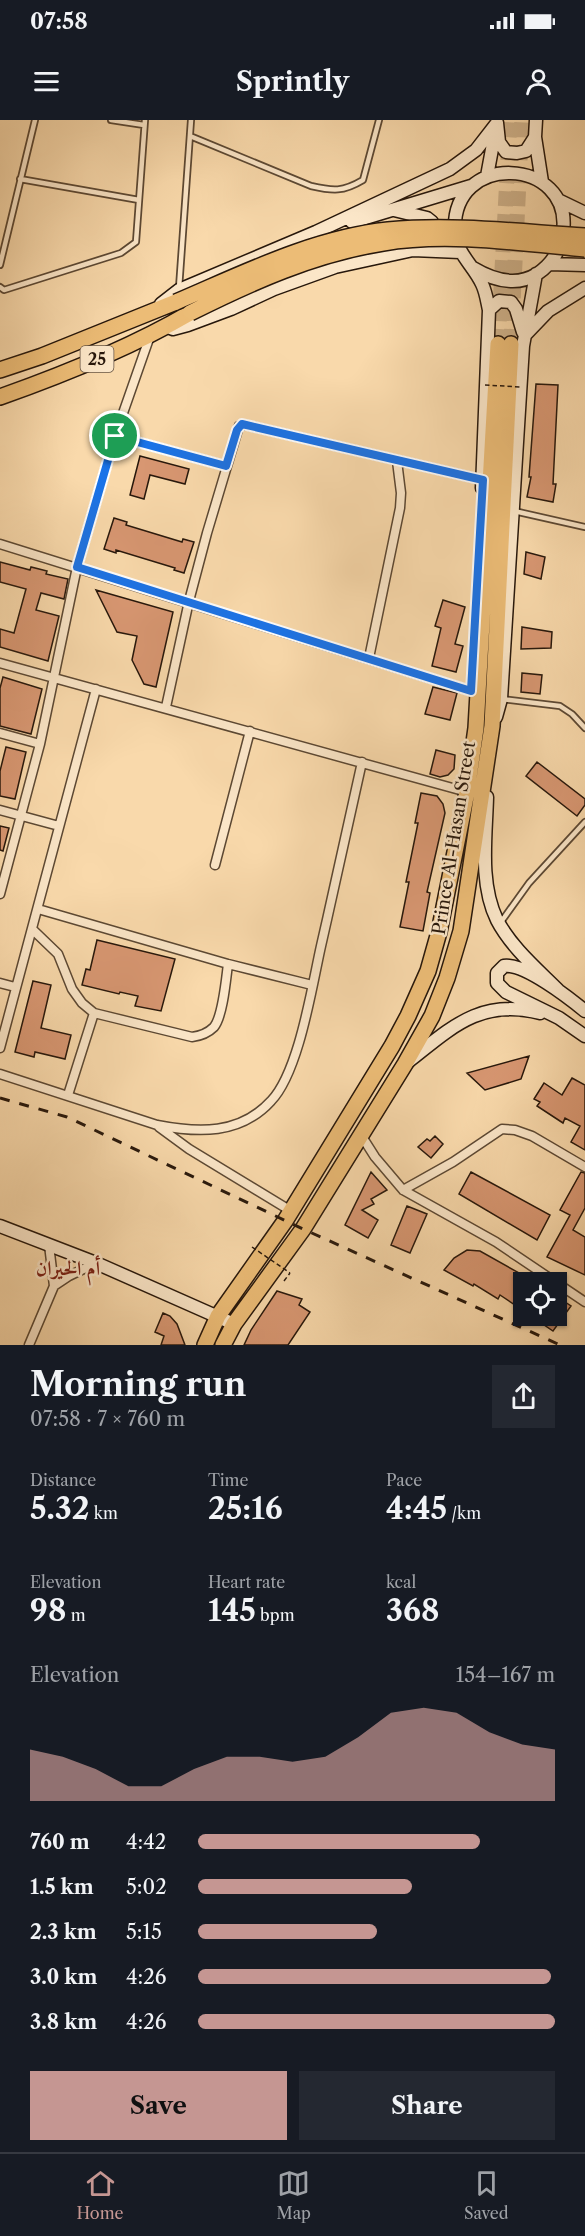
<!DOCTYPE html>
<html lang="en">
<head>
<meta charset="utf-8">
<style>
	body { margin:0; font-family:"Libre Caslon Text",Amiri,serif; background:#242831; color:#f1f3f6; height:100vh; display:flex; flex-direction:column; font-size:22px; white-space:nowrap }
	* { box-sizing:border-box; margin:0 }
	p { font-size:20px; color:#9ea1a6 }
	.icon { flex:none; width:33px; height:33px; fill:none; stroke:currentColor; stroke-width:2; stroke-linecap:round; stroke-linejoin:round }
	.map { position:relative; height:1225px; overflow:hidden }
	.sheet { display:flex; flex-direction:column; background:#171b24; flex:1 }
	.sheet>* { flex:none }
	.controls { position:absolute; left:513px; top:1152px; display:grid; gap:12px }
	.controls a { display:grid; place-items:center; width:54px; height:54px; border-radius:0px; background:#171b24; box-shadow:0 2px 4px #0004; font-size:30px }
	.pin { position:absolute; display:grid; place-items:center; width:51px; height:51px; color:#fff; margin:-26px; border:3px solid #fff; border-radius:50%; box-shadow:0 2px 6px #0007 }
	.round { display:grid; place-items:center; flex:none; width:63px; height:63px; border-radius:0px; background:#242831 }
	.overview { display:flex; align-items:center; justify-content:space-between; height:102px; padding:0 30px }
	h1 { font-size:33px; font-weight:700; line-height:45px }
	.stats { display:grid; grid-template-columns:repeat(3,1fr); gap:9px; height:102px; padding:6px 30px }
	.stats div { display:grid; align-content:center }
	.stats b { font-size:30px; font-weight:700 }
	.stats small { font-size:16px; font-weight:400 }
	.stats p { font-size:16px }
	.chart { height:168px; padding:12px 30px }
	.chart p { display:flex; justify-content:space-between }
	.chart svg { width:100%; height:108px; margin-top:6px; fill:#c59692; opacity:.7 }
	.button { display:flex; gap:12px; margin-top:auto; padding:12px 30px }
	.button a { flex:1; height:69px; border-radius:0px; background:#c59692; color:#111; font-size:24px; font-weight:700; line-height:69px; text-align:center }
	.button a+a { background:#242831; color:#f1f3f6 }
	ul { padding:0 30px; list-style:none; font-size:20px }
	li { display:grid; grid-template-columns:96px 72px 1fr; align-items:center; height:45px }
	li i { height:15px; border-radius:8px; background:#c59692 }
	.status { display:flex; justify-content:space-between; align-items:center; height:42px; padding:0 30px; background:#171b24; direction:ltr }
	.status svg { height:16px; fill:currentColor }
	header { display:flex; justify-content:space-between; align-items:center; height:78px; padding:0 30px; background:#171b24; font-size:27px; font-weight:700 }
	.tab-bar { display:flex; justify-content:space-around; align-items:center; height:84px; border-top:2px solid #363941; background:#171b24; font-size:16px; color:#9ea1a6 }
	.tab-bar a { display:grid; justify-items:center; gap:3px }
	.tab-bar .current { color:#c59692 }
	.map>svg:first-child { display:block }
	.building { fill:#d89772; stroke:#27170b; stroke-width:1.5 }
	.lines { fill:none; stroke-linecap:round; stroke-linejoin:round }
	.highway-tunnel { stroke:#cfb28b; stroke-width:15; stroke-dasharray:15 8; stroke-linecap:butt }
	.lane-casing { stroke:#5c4833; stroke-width:8 }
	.street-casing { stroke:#5c4833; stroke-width:11 }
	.secondary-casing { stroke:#27170b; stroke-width:15 }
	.highway-casing { stroke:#27170b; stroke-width:18 }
	.path { stroke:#27170b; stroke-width:1.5; stroke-dasharray:4.5 3; stroke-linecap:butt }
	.lane { stroke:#fbe6c8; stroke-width:4.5 }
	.street { stroke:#fbe6c8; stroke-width:8 }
	.secondary { stroke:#fbe6c8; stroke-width:12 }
	.highway { stroke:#ecbc76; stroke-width:15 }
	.rail { stroke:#27170b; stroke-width:3; stroke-dasharray:10 10; stroke-linecap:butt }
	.highway-bridge-casing { stroke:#27170b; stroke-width:18; stroke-linecap:butt }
	.path-bridge { stroke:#27170b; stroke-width:1.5; stroke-dasharray:4.5 3; stroke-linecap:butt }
	.highway-bridge { stroke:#ecbc76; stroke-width:15 }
	.route-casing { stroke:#fff; stroke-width:12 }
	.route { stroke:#1a73e8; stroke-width:8 }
	.labels { text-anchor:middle; stroke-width:5; stroke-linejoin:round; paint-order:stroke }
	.shield { fill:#fbe6c8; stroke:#675544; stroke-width:1.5 }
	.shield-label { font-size:16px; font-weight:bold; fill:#27170b }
	.street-label { font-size:18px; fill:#27170b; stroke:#fbe6c8 }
	.neighbourhood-label { font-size:20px; font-weight:bold; fill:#7a1f14; stroke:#fbe6c8 }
</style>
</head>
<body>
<div class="status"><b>07:58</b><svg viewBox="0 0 49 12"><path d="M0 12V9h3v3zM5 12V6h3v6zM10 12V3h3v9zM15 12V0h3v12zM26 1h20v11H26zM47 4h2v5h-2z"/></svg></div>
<header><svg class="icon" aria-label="menu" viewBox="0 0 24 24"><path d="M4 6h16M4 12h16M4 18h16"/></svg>Sprintly<svg class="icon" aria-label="person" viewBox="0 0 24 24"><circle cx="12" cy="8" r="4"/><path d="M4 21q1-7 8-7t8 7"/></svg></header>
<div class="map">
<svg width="585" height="1225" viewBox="0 0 585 1225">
	<rect width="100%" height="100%" fill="#f9d9ab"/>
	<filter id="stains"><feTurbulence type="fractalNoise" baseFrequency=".00333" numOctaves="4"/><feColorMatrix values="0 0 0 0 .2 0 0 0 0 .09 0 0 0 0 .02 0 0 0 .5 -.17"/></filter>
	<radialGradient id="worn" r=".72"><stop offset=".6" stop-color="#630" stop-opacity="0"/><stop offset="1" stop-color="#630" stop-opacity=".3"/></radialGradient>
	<path class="building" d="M 536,264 L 558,265 L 553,364 L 556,364 L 553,382 L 527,377 L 531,357 L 529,357 Z
		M 140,336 L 189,349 L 185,364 L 150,355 L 144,379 L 130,375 Z
		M 114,398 L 127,402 L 126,405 L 182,422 L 183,419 L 194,422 L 184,453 L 174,450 L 175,448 L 116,430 L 116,433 L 104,429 Z
		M 526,432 L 545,437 L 541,459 L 524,454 Z
		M 0,442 L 30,450 L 31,447 L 47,451 L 46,454 L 68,459 L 64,479 L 41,473 L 36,490 L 59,496 L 48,541 L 0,527 L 0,509 L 14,513 L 26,469 L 0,462 Z
		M 96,470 L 173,492 L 156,567 L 144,564 L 132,540 L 137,516 L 117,512 Z
		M 443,480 L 465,487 L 455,524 L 463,526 L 456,552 L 432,546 L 441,508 L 435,506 Z
		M 522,507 L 552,512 L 551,528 L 521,529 Z
		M 522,553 L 542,555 L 540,574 L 521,572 Z
		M 3,557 L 42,569 L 31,614 L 0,606 L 0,568 Z
		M 433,567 L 457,573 L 450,600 L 425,594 Z
		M 6,627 L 26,632 L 15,679 L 0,676 L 0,651 Z
		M 436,630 L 455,635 L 454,649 L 448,655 L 440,657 L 430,654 Z
		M 537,642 L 585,679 L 585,685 L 577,696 L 526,656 Z
		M 421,673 L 437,676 L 443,684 L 445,693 L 427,772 L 430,773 L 423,811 L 400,807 L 409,762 L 406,762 L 418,703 L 415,703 Z
		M 0,706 L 9,708 L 3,731 L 0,730 Z
		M 97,820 L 175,839 L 161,891 L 135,886 L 138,876 L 120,872 L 119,874 L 82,865 L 86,849 L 90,850 Z
		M 33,861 L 51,865 L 41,908 L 71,915 L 65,939 L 35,932 L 34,937 L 15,932 Z
		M 529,936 L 521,959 L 485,970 L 467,953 Z
		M 572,958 L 585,965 L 585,1030 L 571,1022 L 580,1006 L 565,998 L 563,1003 L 537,986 L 540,982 L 534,979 L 544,963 L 562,975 Z
		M 435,1016 L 443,1024 L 431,1038 L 418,1027 L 427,1019 L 430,1021 Z
		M 371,1052 L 387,1070 L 371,1079 L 374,1084 L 362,1090 L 378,1100 L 368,1118 L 345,1105 Z
		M 471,1052 L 550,1095 L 537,1120 L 459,1074 Z
		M 581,1052 L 585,1053 L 585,1088 L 573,1110 L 585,1117 L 585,1155 L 547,1137 L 570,1095 L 560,1090 Z
		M 407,1086 L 427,1094 L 410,1133 L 391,1125 Z
		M 467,1130 L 480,1131 L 535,1162 L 524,1162 L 524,1191 L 500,1175 L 498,1179 L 474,1164 L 473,1166 L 444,1150 L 454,1138 Z
		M 277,1171 L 302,1179 L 299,1185 L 310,1192 L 288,1225 L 244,1225 L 251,1210 Z
		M 556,1176 L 571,1186 L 553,1211 L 531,1196 L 556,1196 Z
		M 163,1193 L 170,1196 L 177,1204 L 185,1225 L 161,1225 L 164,1216 L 155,1212 Z"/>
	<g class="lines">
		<path class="highway-tunnel" d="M 498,224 L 510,0
			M 511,224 L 522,0"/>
		<defs>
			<path id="lane" d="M 111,0 L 144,5
				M 190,16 L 311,66 C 333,71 343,72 363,60 L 379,0
				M 20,59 L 139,80
				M 0,145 L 35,0
				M 0,167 L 4,170 L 121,133 L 136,122 L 145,0
				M 179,168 L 191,0
				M 514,391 L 585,407
				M 501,579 L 560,586 L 572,594 L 585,608
				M 501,802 L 529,763 L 585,702"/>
			<path id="street" d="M 115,316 L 226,346
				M 0,424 L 471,571
				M 369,538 L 400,388 L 401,373 L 397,341
				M 0,543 L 467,672
				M 166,587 L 189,481 L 207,413 L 239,306 L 246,305 L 483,360
				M 0,613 L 40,624
				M 0,690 L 59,706
				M 215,745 L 250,611
				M 0,774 L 40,624 L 77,447 L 115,316 L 150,216
				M 38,789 L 228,844 L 312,865
				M 32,809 L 58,834 L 72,869 L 82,883 L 94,893
				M 0,863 L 15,867
				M 0,928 L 96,569
				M 0,954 L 157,1005 C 198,1013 240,1015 271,981 C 299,952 312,866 321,826 C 335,765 348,704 362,642
				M 68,975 L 94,893 L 192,917 C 200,916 208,913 214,907 C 223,896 226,859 228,844
				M 159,1007 L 189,1029 L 291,1091
				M 361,1015 L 375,1037 L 403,1070 L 496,1122 L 585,1182
				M 403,1070 L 453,1042 L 502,1009 L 515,1010 L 532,1016 L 585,1047
				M 54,1166 L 69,1156 L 96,1143
				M 29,1225 L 54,1166 L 49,1125"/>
			<path id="secondary" d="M 536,0 L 535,17 L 542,62
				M 497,3 L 499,22 L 506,32 L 517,33 L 526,31 L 535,17
				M 487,56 L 495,13
				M 558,80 L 585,93
				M 394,90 L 427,98 L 432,102 L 434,116
				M 352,102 L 471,66
				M 549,144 L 585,145
				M 473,148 C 493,160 516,167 537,154 C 552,144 561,129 563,112 C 573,37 450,30 455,112 C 456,133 474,146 482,164 C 486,172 487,181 489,190 L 482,368
				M 161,184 L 179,170 L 316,112 L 450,49 L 476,30 L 497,3
				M 489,190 L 499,181 L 511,182 L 516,189 L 523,212
				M 166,206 L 173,209 L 188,205 L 231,189 L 274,169 L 335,147 L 413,130 L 460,132
				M 525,215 L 548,191 L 585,168
				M 496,597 L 501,579 L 523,226 L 536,154
				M 487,677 C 486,717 479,763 497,800 C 511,827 537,849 558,870
				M 585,891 C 569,878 524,843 504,846 L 497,853 L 497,863 L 506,872 L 559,898 L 585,916
				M 409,941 C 452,907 481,878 540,893
				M 0,1106 L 96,1143 L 234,1204"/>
			<path id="highway" d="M 0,250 L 42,236 L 176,182
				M 0,277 C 65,254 130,228 190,193
				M 205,1225 L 218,1196 L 285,1101 L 392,926 L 408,896 L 428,851 L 439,812 L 467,672 L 476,608 L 498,224
				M 223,1225 L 234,1204 L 303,1109 L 405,944 L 432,896 L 447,858 L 461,811 L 492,606 L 511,224"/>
		</defs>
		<use href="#lane" class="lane-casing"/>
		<use href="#street" class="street-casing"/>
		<use href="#secondary" class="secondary-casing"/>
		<use href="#highway" class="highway-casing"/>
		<path class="path" d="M 284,1161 L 290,1153"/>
		<use href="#lane" class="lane"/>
		<use href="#street" class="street"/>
		<use href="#secondary" class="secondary"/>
		<use href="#highway" class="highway"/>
		<path class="rail" d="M 0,978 L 67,997 L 303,1109 L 560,1225"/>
		<defs>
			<path id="highway-bridge" d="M 176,182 C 244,153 313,118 388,110 C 454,104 519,112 585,116
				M 190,193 C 252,162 314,134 383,123 C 447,112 521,123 585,129"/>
		</defs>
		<use href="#highway-bridge" class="highway-bridge-casing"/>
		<path class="path-bridge" d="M 485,265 L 520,267
			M 252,1127 L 290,1153"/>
		<use href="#highway-bridge" class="highway-bridge"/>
	</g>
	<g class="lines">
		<defs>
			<path id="route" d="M 242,304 L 483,360 L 471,571 L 77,447 L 115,316 L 226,346 L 237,310 Z"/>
		</defs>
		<use href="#route" class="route-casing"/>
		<use href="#route" class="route"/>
	</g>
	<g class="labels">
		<rect class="shield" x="80.5" y="226" width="33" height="26" rx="4.5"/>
		<g class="shield-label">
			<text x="97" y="245">25</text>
		</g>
		<g class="street-label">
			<text transform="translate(454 718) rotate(-81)" y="6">Prince Al-Hasan Street</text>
		</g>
		<g class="neighbourhood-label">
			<text x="68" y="1155">أم الحيران</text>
		</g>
	</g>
	<rect width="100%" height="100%" filter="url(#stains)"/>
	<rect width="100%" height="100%" fill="url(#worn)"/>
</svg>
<div class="controls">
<a><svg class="icon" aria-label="locate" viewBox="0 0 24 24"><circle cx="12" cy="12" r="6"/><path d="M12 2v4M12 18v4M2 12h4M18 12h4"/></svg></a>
</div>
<div class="pin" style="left:115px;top:316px;background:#1e9e55"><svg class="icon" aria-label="arrive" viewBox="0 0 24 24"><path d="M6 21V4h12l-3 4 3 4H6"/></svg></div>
</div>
<section class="sheet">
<div class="overview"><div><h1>Morning run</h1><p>07:58 · 7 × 760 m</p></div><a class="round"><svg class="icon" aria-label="share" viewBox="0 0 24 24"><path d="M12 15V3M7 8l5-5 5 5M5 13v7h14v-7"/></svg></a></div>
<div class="stats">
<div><p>Distance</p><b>5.32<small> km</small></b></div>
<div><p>Time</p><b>25:16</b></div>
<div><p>Pace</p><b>4:45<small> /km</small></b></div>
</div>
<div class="stats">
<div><p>Elevation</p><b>98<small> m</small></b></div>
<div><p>Heart rate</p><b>145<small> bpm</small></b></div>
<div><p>kcal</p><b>368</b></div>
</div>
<div class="chart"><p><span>Elevation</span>154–167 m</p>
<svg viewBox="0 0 160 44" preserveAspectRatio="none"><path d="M0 44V23L10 26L20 31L30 38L40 38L50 31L60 26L70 26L80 28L90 26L100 18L110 8L120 6L130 8L140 16L150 21L160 23V44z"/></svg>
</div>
<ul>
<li><b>760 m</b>4:42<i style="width:79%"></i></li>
<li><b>1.5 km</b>5:02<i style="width:60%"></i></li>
<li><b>2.3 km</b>5:15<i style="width:50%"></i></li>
<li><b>3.0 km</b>4:26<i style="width:99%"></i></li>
<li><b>3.8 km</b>4:26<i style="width:100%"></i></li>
</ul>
<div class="button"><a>Save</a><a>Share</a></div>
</section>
<nav class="tab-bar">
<a class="current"><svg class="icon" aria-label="home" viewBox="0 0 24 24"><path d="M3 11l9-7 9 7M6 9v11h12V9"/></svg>Home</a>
<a><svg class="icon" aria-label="map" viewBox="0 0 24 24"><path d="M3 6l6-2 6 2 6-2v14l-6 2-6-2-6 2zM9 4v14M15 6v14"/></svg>Map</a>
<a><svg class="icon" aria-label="saved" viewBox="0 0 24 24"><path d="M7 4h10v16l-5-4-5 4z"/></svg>Saved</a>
</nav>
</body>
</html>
